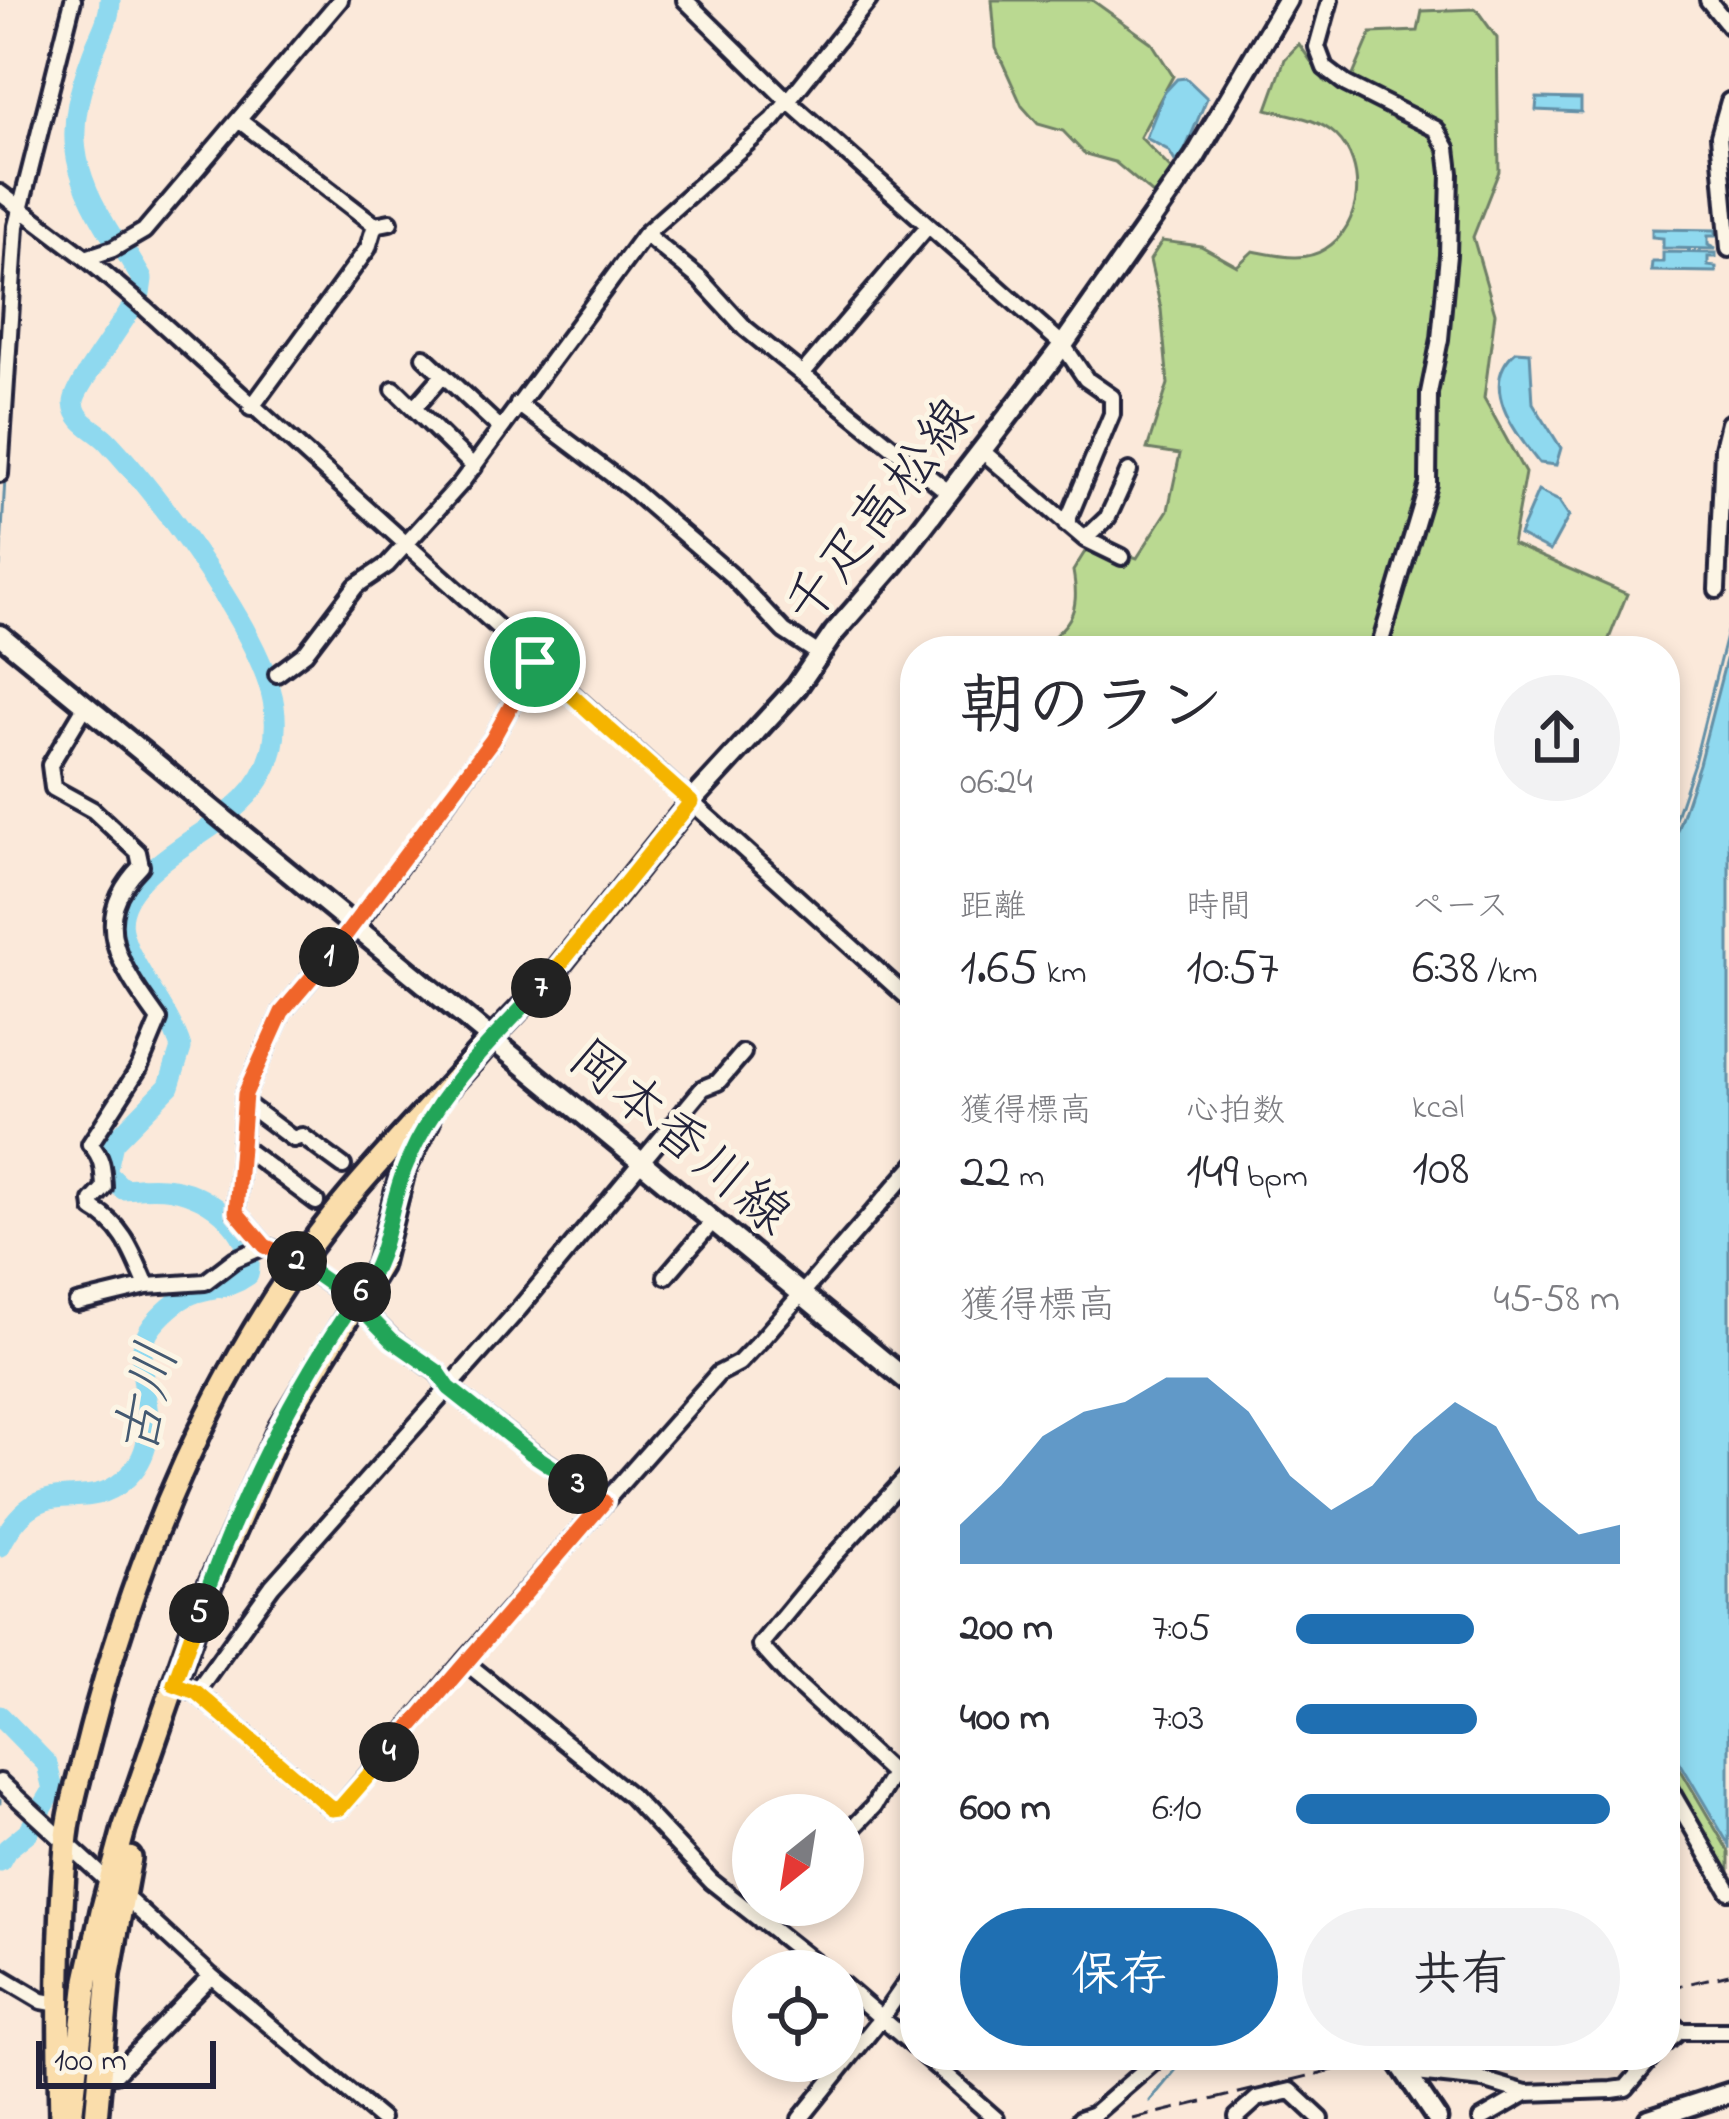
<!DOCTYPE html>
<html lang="ja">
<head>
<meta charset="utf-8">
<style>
	body { margin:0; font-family:"Indie Flower","Klee One",sans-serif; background:#f2f2f3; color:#2b2b33; height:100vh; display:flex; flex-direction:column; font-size:45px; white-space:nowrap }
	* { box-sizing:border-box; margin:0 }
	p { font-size:39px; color:#7c7c81 }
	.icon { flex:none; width:66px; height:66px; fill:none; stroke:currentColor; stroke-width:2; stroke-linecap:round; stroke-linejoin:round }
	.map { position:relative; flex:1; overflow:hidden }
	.sheet { position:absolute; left:900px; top:636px; width:780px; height:1434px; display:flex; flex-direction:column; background:#fff; border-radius:48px; box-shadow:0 6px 18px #0003 }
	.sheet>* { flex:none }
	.needle { width:78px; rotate:210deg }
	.fabs { position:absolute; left:732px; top:1794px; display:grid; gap:24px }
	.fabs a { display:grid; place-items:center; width:132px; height:132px; border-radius:50%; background:#fff; box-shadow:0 6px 18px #0003; font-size:60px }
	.scale { position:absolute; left:36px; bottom:30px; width:180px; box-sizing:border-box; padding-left:12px; border:6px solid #22223b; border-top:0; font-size:33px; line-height:42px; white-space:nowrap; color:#22223b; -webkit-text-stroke:9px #fcf5e5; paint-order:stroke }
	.pin { position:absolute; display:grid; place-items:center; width:102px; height:102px; color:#fff; margin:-51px; border:6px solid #fff; border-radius:50%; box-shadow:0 3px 12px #0007 }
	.km { position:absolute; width:60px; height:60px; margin:-30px; border-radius:50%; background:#222; color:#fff; font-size:33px; line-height:60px; text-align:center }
	.round { display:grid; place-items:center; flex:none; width:126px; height:126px; border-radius:63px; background:#f2f2f3 }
	.headline { display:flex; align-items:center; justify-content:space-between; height:204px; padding:0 60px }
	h1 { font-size:66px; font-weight:600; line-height:90px }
	.metrics { display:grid; grid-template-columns:repeat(3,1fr); gap:18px; height:204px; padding:12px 60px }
	.metrics div { display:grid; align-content:center }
	.metrics b { font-size:51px; font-weight:600 }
	.metrics small { font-size:33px; font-weight:400 }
	.metrics p { font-size:33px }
	.chart { height:336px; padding:24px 60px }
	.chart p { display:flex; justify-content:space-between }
	.chart svg { width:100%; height:216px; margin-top:12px; fill:#1f6fb2; opacity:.7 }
	.button { display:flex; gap:24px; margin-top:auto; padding:24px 60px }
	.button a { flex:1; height:138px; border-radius:72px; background:#1f6fb2; color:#fff; font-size:48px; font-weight:600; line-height:138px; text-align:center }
	.button a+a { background:#f2f2f3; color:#2b2b33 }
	ul { padding:0 60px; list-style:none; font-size:39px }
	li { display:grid; grid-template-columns:192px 144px 1fr; align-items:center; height:90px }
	li i { height:30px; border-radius:15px; background:#1f6fb2 }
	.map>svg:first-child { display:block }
	.green { fill:#bad991; stroke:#6e7e66; stroke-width:3 }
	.water { fill:#8fd9ef; stroke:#6390a7; stroke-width:3 }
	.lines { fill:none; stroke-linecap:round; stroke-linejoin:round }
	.stream { stroke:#6390a7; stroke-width:3 }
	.river { stroke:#8fd9ef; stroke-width:21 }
	.street-casing { stroke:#22223b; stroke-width:22 }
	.secondary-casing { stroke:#22223b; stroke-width:27 }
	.primary-casing { stroke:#22223b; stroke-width:30 }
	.street { stroke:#fcf5e5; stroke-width:14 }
	.secondary { stroke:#fcf5e5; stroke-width:18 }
	.primary { stroke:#faddab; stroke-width:21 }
	.rail { stroke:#22223b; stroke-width:3; stroke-dasharray:18 9; stroke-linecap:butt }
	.split-1-casing { stroke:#fff; stroke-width:24 }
	.split-2-casing { stroke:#fff; stroke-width:24 }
	.split-3-casing { stroke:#fff; stroke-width:24 }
	.split-4-casing { stroke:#fff; stroke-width:24 }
	.split-5-casing { stroke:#fff; stroke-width:24 }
	.split-6-casing { stroke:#fff; stroke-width:24 }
	.split-7-casing { stroke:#fff; stroke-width:24 }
	.split-8-casing { stroke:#fff; stroke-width:24 }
	.split-9-casing { stroke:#fff; stroke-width:24 }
	.split-1 { stroke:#f0652b; stroke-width:15 }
	.split-2 { stroke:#f0652b; stroke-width:15 }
	.split-3 { stroke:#22a559; stroke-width:15 }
	.split-4 { stroke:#f0652b; stroke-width:15 }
	.split-5 { stroke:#f5b400; stroke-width:15 }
	.split-6 { stroke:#22a559; stroke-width:15 }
	.split-7 { stroke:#22a559; stroke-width:15 }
	.split-8 { stroke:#f5b400; stroke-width:15 }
	.split-9 { stroke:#f5b400; stroke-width:15 }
	.labels { text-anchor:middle; stroke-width:10; stroke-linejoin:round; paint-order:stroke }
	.street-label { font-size:54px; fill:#22223b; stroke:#fcf5e5 }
	.water-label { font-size:57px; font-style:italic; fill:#435971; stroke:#fcf5e5 }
</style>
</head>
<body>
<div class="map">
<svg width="1729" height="2119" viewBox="0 0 1729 2119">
	<rect width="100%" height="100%" fill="#fbe9da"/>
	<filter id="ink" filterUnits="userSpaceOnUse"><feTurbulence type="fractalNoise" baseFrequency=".00833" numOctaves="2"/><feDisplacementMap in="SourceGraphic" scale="24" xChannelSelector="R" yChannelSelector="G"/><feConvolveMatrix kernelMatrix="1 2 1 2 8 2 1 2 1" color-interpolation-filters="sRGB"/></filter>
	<g filter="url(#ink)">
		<path class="green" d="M 992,0 L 1092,0 L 1152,43 L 1173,76 L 1140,137 L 1174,172 L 1159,199 L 1115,162 L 1085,154 L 1063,131 L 1038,124 L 1022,106 L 996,48 Z
			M 1476,9 L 1497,38 L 1499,171 L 1473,237 L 1495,313 L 1484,398 L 1525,473 L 1512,544 L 1627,594 L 1604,651 L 1034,651 C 1069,626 1081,616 1073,571 L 1091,542 L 1137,558 L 1168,510 L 1180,454 L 1147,449 L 1168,384 L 1161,309 L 1150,260 L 1162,241 L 1201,246 L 1237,266 L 1253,251 C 1276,255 1304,263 1325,249 C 1363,226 1367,165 1336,135 C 1318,118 1290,115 1267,109 L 1285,59 L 1299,44 L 1325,82 L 1351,80 L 1371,33 L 1418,31 L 1422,11 Z
			M 1665,1743 L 1729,1852 L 1729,1882 L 1665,1771 Z"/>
		<path class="water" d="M 1186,78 L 1207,98 L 1178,166 L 1168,150 L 1146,138 L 1164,93 L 1177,79 Z
			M 1537,98 L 1581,99 L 1581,112 L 1536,110 Z
			M 1652,229 L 1716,230 L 1716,236 L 1708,236 L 1708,245 L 1716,249 L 1663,248 L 1663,238 L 1652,237 Z
			M 1663,252 L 1716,253 L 1716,257 L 1708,257 L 1708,266 L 1716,267 L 1716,272 L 1651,271 L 1652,262 L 1663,262 Z
			M 1516,351 L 1530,352 L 1533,403 L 1561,448 L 1556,465 L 1539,463 C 1515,433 1477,384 1516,351 Z
			M 1538,491 L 1559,501 L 1569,516 L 1550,551 L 1519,535 Z
			M 1729,648 L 1729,1845 L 1665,1737 L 1665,867 L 1699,764 Z"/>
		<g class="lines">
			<path class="stream" d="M 0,567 L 5,478
				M 1665,849 L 1694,763 L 1729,624
				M 0,1803 L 0,1800
				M 1150,2101 L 1188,2055"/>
			<path class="river" d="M 110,0 C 110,20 100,34 93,53 C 64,131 69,168 113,238
				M 127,254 L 142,279 L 140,294
				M 130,310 C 120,328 73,389 74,403 C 76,424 97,429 109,443 C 158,495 265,637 274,706 C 280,750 265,783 232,810
				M 0,1546 C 40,1467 80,1517 123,1481 C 179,1434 119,1367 153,1325 C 164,1312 180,1297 197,1292 C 217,1286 230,1288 248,1275 C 257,1233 211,1195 172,1189 C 156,1186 139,1188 123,1189 L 106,1173 L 113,1143 L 169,1086 L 181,1048 C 173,1024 159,1003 146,982 C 137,966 126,950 122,931 C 113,884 183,847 215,824
				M 0,1716 L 47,1764 L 53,1790 L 29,1831 L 7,1849 L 0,1861"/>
			<defs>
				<path id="street" d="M 685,0 L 788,101 L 1063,345 L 1086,379 L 1112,397 L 1112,414 L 1066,524
					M 1330,0 L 1317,47 L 1325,68 L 1346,84 L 1436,129 L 1447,148 L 1450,173 L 1448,255 L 1440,339 L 1429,393 L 1428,484 L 1378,651
					M 1708,0 L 1729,26
					M 1729,101 L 1719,136 L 1729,249
					M 240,121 L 375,225 L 390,222
					M 0,193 L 86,258 L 146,309 L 915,1004
					M 645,234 L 700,279 L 745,328 L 948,492
					M 86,258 L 113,249 L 144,231 L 340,0
					M 424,357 L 501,429
					M 802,374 L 928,226
					M 394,389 L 474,467
					M 518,404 L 631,489 L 731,575 L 784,631 L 819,654
					M 251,408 L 368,248 L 375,225
					M 414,408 L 443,375
					M 981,450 L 1085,539 L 1122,557
					M 0,474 L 16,226 L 73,0
					M 1085,539 L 1108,517 L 1129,471
					M 1717,590 L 1723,448 L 1729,423
					M 277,674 L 305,653 L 356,586 L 387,565 L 461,483 L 645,234 L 773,120 L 869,0
					M 86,705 L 50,765 L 53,788 L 93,810 L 138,852 L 141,866 C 87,920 120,966 159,1020 L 139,1068 L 90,1144 C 103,1158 103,1169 104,1188 L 92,1201 L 93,1209 C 124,1226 133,1254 147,1286
					M 245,1103 L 293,1139 L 302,1136 L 343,1166
					M 241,1146 L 316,1202
					M 265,1246 L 236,1212 L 245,1094 L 282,1012 L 355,927 L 492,740 L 535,662
					M 666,1276 L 714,1220
					M 77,1303 L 147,1286 L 205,1282 L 235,1259 L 265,1246 L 284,1253 L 354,1301 L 392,1339 L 438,1373 L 449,1388 L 531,1452 L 604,1501
					M 915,1468 L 832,1558 L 760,1645 L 789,1677 L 915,1794
					M 464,1661 L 631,1796 L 711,1881 L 825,1971
					M 174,1684 L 196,1692 L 332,1809 L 340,1808 L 464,1661 L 718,1374 L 739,1363 L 761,1340 L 915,1164
					M 196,1692 L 272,1586 L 519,1309 L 703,1088 L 718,1082 L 743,1053
					M 1665,1781 L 1729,1891
					M 0,1782 L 211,1976 L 381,2119
					M 843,1838 L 873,1807 L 894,1772
					M 761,1921 L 777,1905
					M 0,1976 L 42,2001 L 59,2004
					M 843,1985 L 915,2047
					M 1665,2016 L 1680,2031
					M 1665,2044 L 1680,2031 L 1729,2031
					M 923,2055 L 996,2119
					M 1357,2055 L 1373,2055
					M 1406,2072 L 1483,2080 L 1526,2093 L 1612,2090 L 1626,2088 L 1654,2055
					M 99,2074 L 115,2074 L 211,1976
					M 1237,2117 L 1257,2099 L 1291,2091 L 1321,2119
					M 800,2119 L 883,2016 L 915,1970
					M 1080,2119 L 1094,2114 L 1162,2055
					M 1481,2119 L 1526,2093"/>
				<path id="secondary" d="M 0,635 L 915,1387
					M 491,1039 L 553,974 L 691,802 L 797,687 L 834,633 L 894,564 L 1063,345 L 1195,157 L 1287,0
					M 1394,2055 L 1437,2119
					M 1649,2119 L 1729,2093"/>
				<path id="primary" d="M 72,2110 L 87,1980 L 102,1911 L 124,1829 L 203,1601 L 281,1426 L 379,1266 L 403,1170 L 428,1121
					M 61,2119 C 59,2028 58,1937 66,1846 C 69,1808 82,1768 91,1731 C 138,1550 217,1363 333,1216 C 382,1154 439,1099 491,1039
					M 96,2119 L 109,1974 L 130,1858"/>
			</defs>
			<use href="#street" class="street-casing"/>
			<use href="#secondary" class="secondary-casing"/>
			<use href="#primary" class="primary-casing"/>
			<use href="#street" class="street"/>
			<use href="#secondary" class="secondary"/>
			<use href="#primary" class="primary"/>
			<path class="rail" d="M 1665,1989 L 1729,1974
				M 1133,2119 L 1394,2055"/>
		</g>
	</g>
	<g class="lines" filter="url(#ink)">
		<defs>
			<path id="split-1" d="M 329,957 L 492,740 L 535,662"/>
			<path id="split-2" d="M 297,1261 L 265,1246 L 236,1212 L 245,1094 L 282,1012 L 329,957"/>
			<path id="split-3" d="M 297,1261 L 354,1301 L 392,1340 L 438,1372 L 449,1388 L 531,1453 L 578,1484"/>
			<path id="split-4" d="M 389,1752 L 604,1502 L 578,1484"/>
			<path id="split-5" d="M 199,1613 L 174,1684 L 196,1692 L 332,1809 L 340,1808 L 389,1752"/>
			<path id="split-6" d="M 199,1613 C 238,1501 293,1388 361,1292"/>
			<path id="split-7" d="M 361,1292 C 391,1249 387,1208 407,1163 C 438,1090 488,1045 541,988"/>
			<path id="split-8" d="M 541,988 L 691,802 L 600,721"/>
			<path id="split-9" d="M 535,662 L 600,721"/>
		</defs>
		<use href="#split-1" class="split-1-casing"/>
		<use href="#split-2" class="split-2-casing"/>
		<use href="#split-3" class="split-3-casing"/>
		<use href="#split-4" class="split-4-casing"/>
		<use href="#split-5" class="split-5-casing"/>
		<use href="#split-6" class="split-6-casing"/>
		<use href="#split-7" class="split-7-casing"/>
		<use href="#split-8" class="split-8-casing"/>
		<use href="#split-9" class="split-9-casing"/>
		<use href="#split-1" class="split-1"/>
		<use href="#split-2" class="split-2"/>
		<use href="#split-3" class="split-3"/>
		<use href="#split-4" class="split-4"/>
		<use href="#split-5" class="split-5"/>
		<use href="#split-6" class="split-6"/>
		<use href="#split-7" class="split-7"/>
		<use href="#split-8" class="split-8"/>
		<use href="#split-9" class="split-9"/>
	</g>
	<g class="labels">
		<g class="street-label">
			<text transform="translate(877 510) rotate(-52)" y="19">千疋高松線</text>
			<text transform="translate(682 1135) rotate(40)" y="19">岡本香川線</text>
		</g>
		<g class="water-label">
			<text transform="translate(144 1399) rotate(-77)" y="20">古川</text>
		</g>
	</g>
</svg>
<div class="fabs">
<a><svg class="needle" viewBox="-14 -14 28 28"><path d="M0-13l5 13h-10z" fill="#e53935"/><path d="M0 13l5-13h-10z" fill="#7c7c81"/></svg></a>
<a><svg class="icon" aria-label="locate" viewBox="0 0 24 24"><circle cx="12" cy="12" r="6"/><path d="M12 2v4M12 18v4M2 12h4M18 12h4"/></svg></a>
</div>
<div class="scale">100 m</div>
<div class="pin" style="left:535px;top:662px;background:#1e9e55"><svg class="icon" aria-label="arrive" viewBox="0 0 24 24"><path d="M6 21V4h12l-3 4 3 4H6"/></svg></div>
<b class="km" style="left:329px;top:957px">1</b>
<b class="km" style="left:297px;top:1261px">2</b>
<b class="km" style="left:578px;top:1484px">3</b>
<b class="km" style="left:389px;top:1752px">4</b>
<b class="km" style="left:199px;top:1613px">5</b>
<b class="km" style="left:361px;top:1292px">6</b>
<b class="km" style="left:541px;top:988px">7</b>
<section class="sheet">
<div class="headline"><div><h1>朝のラン</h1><p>06:24</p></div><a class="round"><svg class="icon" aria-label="share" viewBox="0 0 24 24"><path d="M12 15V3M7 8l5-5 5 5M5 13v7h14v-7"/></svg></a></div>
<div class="metrics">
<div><p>距離</p><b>1.65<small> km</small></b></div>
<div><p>時間</p><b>10:57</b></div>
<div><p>ペース</p><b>6:38<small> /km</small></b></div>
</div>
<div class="metrics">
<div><p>獲得標高</p><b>22<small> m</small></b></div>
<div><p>心拍数</p><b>149<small> bpm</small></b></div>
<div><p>kcal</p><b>108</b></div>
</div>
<div class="chart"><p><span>獲得標高</span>45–58 m</p>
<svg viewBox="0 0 160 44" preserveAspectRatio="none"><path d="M0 44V36L10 28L20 18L30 13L40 11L50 6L60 6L70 13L80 26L90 33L100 28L110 18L120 11L130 16L140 31L150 38L160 36V44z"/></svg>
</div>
<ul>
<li><b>200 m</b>7:05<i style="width:55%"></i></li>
<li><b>400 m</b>7:03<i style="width:56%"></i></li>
<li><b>600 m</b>6:10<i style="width:97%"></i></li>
</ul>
<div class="button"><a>保存</a><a>共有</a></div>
</section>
</div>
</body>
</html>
